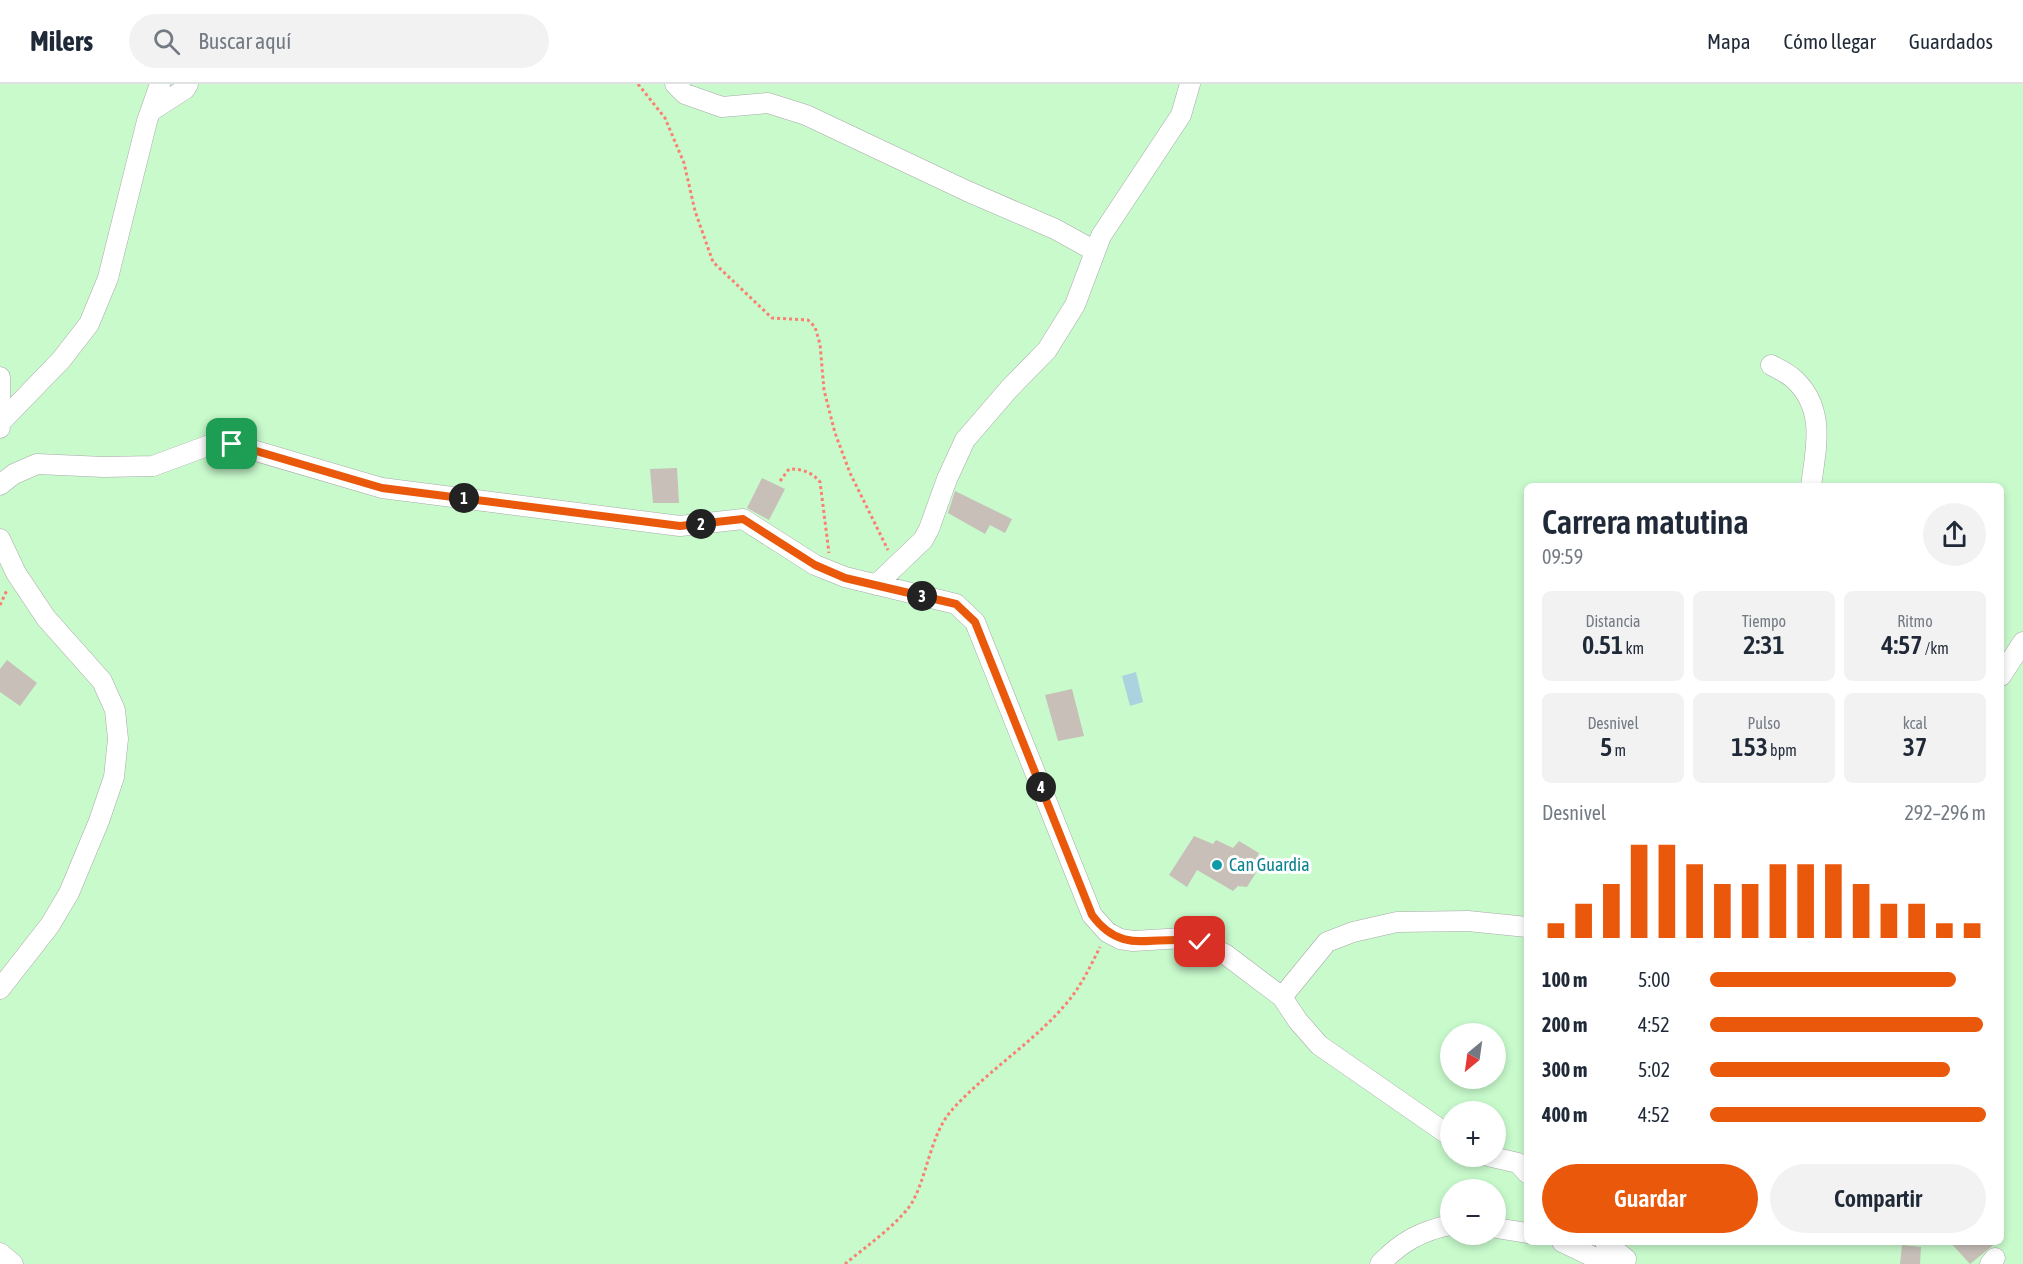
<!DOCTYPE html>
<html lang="es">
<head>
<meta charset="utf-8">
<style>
	body { margin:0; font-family:"Asap Condensed",sans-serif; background:#f2f2f3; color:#1f2937; height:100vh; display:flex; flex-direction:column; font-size:22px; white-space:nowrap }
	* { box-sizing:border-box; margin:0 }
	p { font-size:20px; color:#747a83 }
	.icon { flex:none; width:33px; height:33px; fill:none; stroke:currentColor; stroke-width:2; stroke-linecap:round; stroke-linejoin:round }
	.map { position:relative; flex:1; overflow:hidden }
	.sheet { position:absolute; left:1524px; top:399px; width:480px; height:762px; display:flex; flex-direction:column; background:#fff; border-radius:9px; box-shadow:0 3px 9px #0003 }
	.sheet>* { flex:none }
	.needle { width:39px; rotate:209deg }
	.tools { position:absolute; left:1440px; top:939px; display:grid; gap:12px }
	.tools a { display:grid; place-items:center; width:66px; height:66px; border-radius:50%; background:#fff; box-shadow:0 3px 9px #0003; font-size:30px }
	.pin { position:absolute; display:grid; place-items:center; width:51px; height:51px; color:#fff; margin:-26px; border-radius:12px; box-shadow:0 3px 9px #0006 }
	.km { position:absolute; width:30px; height:30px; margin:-15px; border-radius:50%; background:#222; color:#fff; font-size:16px; line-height:30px; text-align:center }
	.round { display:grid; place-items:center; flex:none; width:63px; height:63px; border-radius:32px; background:#f2f2f3 }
	.headline { display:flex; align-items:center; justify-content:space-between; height:102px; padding:0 18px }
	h1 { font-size:33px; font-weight:600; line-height:45px }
	.metrics { display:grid; grid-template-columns:repeat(3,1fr); gap:9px; height:102px; padding:6px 18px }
	.metrics div { display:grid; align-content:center; border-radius:9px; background:#f2f2f3; text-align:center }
	.metrics b { font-size:26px; font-weight:600 }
	.metrics small { font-size:16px; font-weight:400 }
	.metrics p { font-size:16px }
	.chart { height:168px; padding:12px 18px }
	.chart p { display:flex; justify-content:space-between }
	.chart svg { width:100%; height:108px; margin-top:6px; stroke:#ea580c; stroke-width:6 }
	.primary-button { display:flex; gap:12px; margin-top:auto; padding:12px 18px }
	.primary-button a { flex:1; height:69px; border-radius:36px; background:#ea580c; color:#fff; font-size:24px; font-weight:600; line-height:69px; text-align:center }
	.primary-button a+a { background:#f2f2f3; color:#1f2937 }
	ul { padding:0 18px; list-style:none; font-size:20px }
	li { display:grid; grid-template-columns:96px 72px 1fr; align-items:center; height:45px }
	li i { height:15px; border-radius:8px; background:#ea580c }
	header { display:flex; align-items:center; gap:36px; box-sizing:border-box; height:84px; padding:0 30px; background:#fff; border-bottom:2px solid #e0e1e3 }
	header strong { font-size:28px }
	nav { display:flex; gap:33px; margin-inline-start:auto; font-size:21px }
	.search { width:420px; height:54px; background:#f2f2f3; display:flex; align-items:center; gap:15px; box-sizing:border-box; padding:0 21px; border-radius:33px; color:#747a83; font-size:22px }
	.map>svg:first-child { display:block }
	.park { fill:#c8facc; fill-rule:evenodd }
	.water { fill:#aad3df }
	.building { fill:#c7bfb8 }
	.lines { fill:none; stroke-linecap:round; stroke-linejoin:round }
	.minor-casing { stroke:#a9a9a9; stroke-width:21 }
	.path { stroke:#fa8072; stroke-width:3; stroke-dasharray:3 3; stroke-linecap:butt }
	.minor { stroke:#fff; stroke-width:20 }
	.route-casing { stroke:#fff; stroke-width:12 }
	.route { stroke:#ea580c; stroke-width:8 }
	.culture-dot { fill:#0f9aa8; stroke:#fff; stroke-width:2 }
	.labels { text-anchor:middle; stroke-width:6; stroke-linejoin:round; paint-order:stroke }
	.culture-label { font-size:18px; fill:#0d838f; stroke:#fff; text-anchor:start }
</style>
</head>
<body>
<header>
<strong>Milers</strong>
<div class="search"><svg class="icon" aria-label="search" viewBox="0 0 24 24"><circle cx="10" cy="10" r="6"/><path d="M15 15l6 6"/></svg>Buscar aquí</div>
<nav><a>Mapa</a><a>Cómo llegar</a><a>Guardados</a></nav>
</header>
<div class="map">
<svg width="2023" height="1180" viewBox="0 0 2023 1180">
	<rect width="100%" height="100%" fill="#f2efe9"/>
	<path class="park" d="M 0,0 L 2023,0 L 2023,1180 L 0,1180 ZM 1527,402 L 2001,402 L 2001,1158 L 1527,1158 ZM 1450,950 L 1496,950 L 1496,994 L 1450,994 ZM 1450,1028 L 1496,1028 L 1496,1072 L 1450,1072 ZM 1450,1106 L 1496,1106 L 1496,1150 L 1450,1150 Z"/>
	<path class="water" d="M 1136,588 L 1143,618 L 1130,622 L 1122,592 Z"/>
	<path class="building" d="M 677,384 L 679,419 L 653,419 L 650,385 Z
		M 762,394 L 785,405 L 769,436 L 747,424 Z
		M 955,407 L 1012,435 L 1005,449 L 990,441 L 985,450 L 948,429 Z
		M 7,576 L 37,599 L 20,622 L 0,608 L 0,585 Z
		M 1072,605 L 1084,652 L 1058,657 L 1045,611 Z
		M 1194,752 L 1213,760 L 1216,756 L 1233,764 L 1239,757 L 1259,769 L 1256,777 L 1259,784 L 1247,803 L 1238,802 L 1233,807 L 1197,786 L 1187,803 L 1169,791 Z
		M 1950,1158 L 1997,1158 L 1970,1180 Z
		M 1902,1161 L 1921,1163 L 1920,1180 L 1900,1180 Z"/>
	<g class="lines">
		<defs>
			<path id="minor" d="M 675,0 L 685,10 L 722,23 L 768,19 L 806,31 L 967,107 L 1055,145 L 1095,167
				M 151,27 L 185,5 L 188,0
				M 1771,281 C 1779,285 1789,290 1795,296 C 1826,326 1816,364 1811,402
				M 0,293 L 0,344
				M 1,338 L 61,276 L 89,240 L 108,194 L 147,37 L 160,0
				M 0,401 L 14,390 L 37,380 L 104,383 L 153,382 L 215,359 L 232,360 L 382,404 L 680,442 L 743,435 L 815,481 L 845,493 L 956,520 L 975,538 L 1092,831 L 1107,848 L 1120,855 L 1133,857 L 1184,854 L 1200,858 L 1225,870 L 1282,913 L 1298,937 L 1319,961 L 1450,1052
				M 0,455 L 16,489 L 46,534 L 102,597 L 115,626 L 118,655 L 114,693 L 99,737 L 69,809 L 50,841 L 0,905
				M 876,501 L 923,456 L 929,445 L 947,395 L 965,356 L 1009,305 L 1047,266 L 1075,221 L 1101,152 L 1181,31 L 1190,0
				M 2001,592 L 2023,558
				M 1282,913 L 1327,858 L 1353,848 L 1397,838 L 1468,837 L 1527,843
				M 1488,1072 L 1518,1079 L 1527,1089
				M 1496,1144 L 1527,1149
				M 1562,1158 L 1608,1180
				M 1605,1158 L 1626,1175 L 1625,1180
				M 0,1169 L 13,1180
				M 1380,1180 C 1401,1158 1421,1147 1450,1141
				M 1990,1180 L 1995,1174"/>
		</defs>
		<use href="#minor" class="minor-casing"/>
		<path class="path" d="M 638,0 L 665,34 L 684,79 L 695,127 L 713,178 L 772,234 L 808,236 L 815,243 L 820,260 L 824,306 L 835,349 L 850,389 L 888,466
			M 780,397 L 789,385 C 802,385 812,388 820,398 L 829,469
			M 0,521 L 7,506
			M 845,1180 C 865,1163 903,1137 914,1115 C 928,1087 931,1051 951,1027 C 987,986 1042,953 1073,911 C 1084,896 1092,879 1100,863"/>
		<use href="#minor" class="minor"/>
	</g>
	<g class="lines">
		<defs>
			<path id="route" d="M 232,360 L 382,404 L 680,442 L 743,435 L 815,481 L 845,494 L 956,520 L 975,538 L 1092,831 C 1123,874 1156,849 1200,858"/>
		</defs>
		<use href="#route" class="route-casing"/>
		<use href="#route" class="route"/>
	</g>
	<circle class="culture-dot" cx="1217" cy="781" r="6"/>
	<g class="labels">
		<g class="culture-label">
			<text x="1229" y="787">Can Guardia</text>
		</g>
	</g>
</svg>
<div class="tools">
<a><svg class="needle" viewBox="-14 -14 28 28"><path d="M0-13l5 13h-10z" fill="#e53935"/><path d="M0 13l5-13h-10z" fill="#747a83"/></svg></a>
<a>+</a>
<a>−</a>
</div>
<div class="pin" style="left:232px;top:360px;background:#1e9e55"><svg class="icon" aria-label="arrive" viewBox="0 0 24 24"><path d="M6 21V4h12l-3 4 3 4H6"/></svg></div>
<div class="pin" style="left:1200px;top:858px;background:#d93025"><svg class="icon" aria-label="check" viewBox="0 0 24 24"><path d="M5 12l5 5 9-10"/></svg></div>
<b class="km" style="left:464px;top:414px">1</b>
<b class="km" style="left:701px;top:440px">2</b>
<b class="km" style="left:922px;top:512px">3</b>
<b class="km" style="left:1041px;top:703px">4</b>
<section class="sheet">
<div class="headline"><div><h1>Carrera matutina</h1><p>09:59</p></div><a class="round"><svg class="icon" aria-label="share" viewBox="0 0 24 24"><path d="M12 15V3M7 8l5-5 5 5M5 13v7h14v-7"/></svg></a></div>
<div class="metrics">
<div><p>Distancia</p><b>0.51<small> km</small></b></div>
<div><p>Tiempo</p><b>2:31</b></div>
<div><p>Ritmo</p><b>4:57<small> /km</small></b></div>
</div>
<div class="metrics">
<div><p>Desnivel</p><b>5<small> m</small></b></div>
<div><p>Pulso</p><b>153<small> bpm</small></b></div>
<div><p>kcal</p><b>37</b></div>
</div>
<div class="chart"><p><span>Desnivel</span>292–296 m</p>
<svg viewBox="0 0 160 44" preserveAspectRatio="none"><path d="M5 44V38M15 44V30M25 44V22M35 44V6M45 44V6M55 44V14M65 44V22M75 44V22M85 44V14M95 44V14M105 44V14M115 44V22M125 44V30M135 44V30M145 44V38M155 44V38"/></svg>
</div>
<ul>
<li><b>100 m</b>5:00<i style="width:89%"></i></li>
<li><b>200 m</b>4:52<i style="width:99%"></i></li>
<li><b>300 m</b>5:02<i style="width:87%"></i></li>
<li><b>400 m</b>4:52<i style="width:100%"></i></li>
</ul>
<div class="primary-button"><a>Guardar</a><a>Compartir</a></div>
</section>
</div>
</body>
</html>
